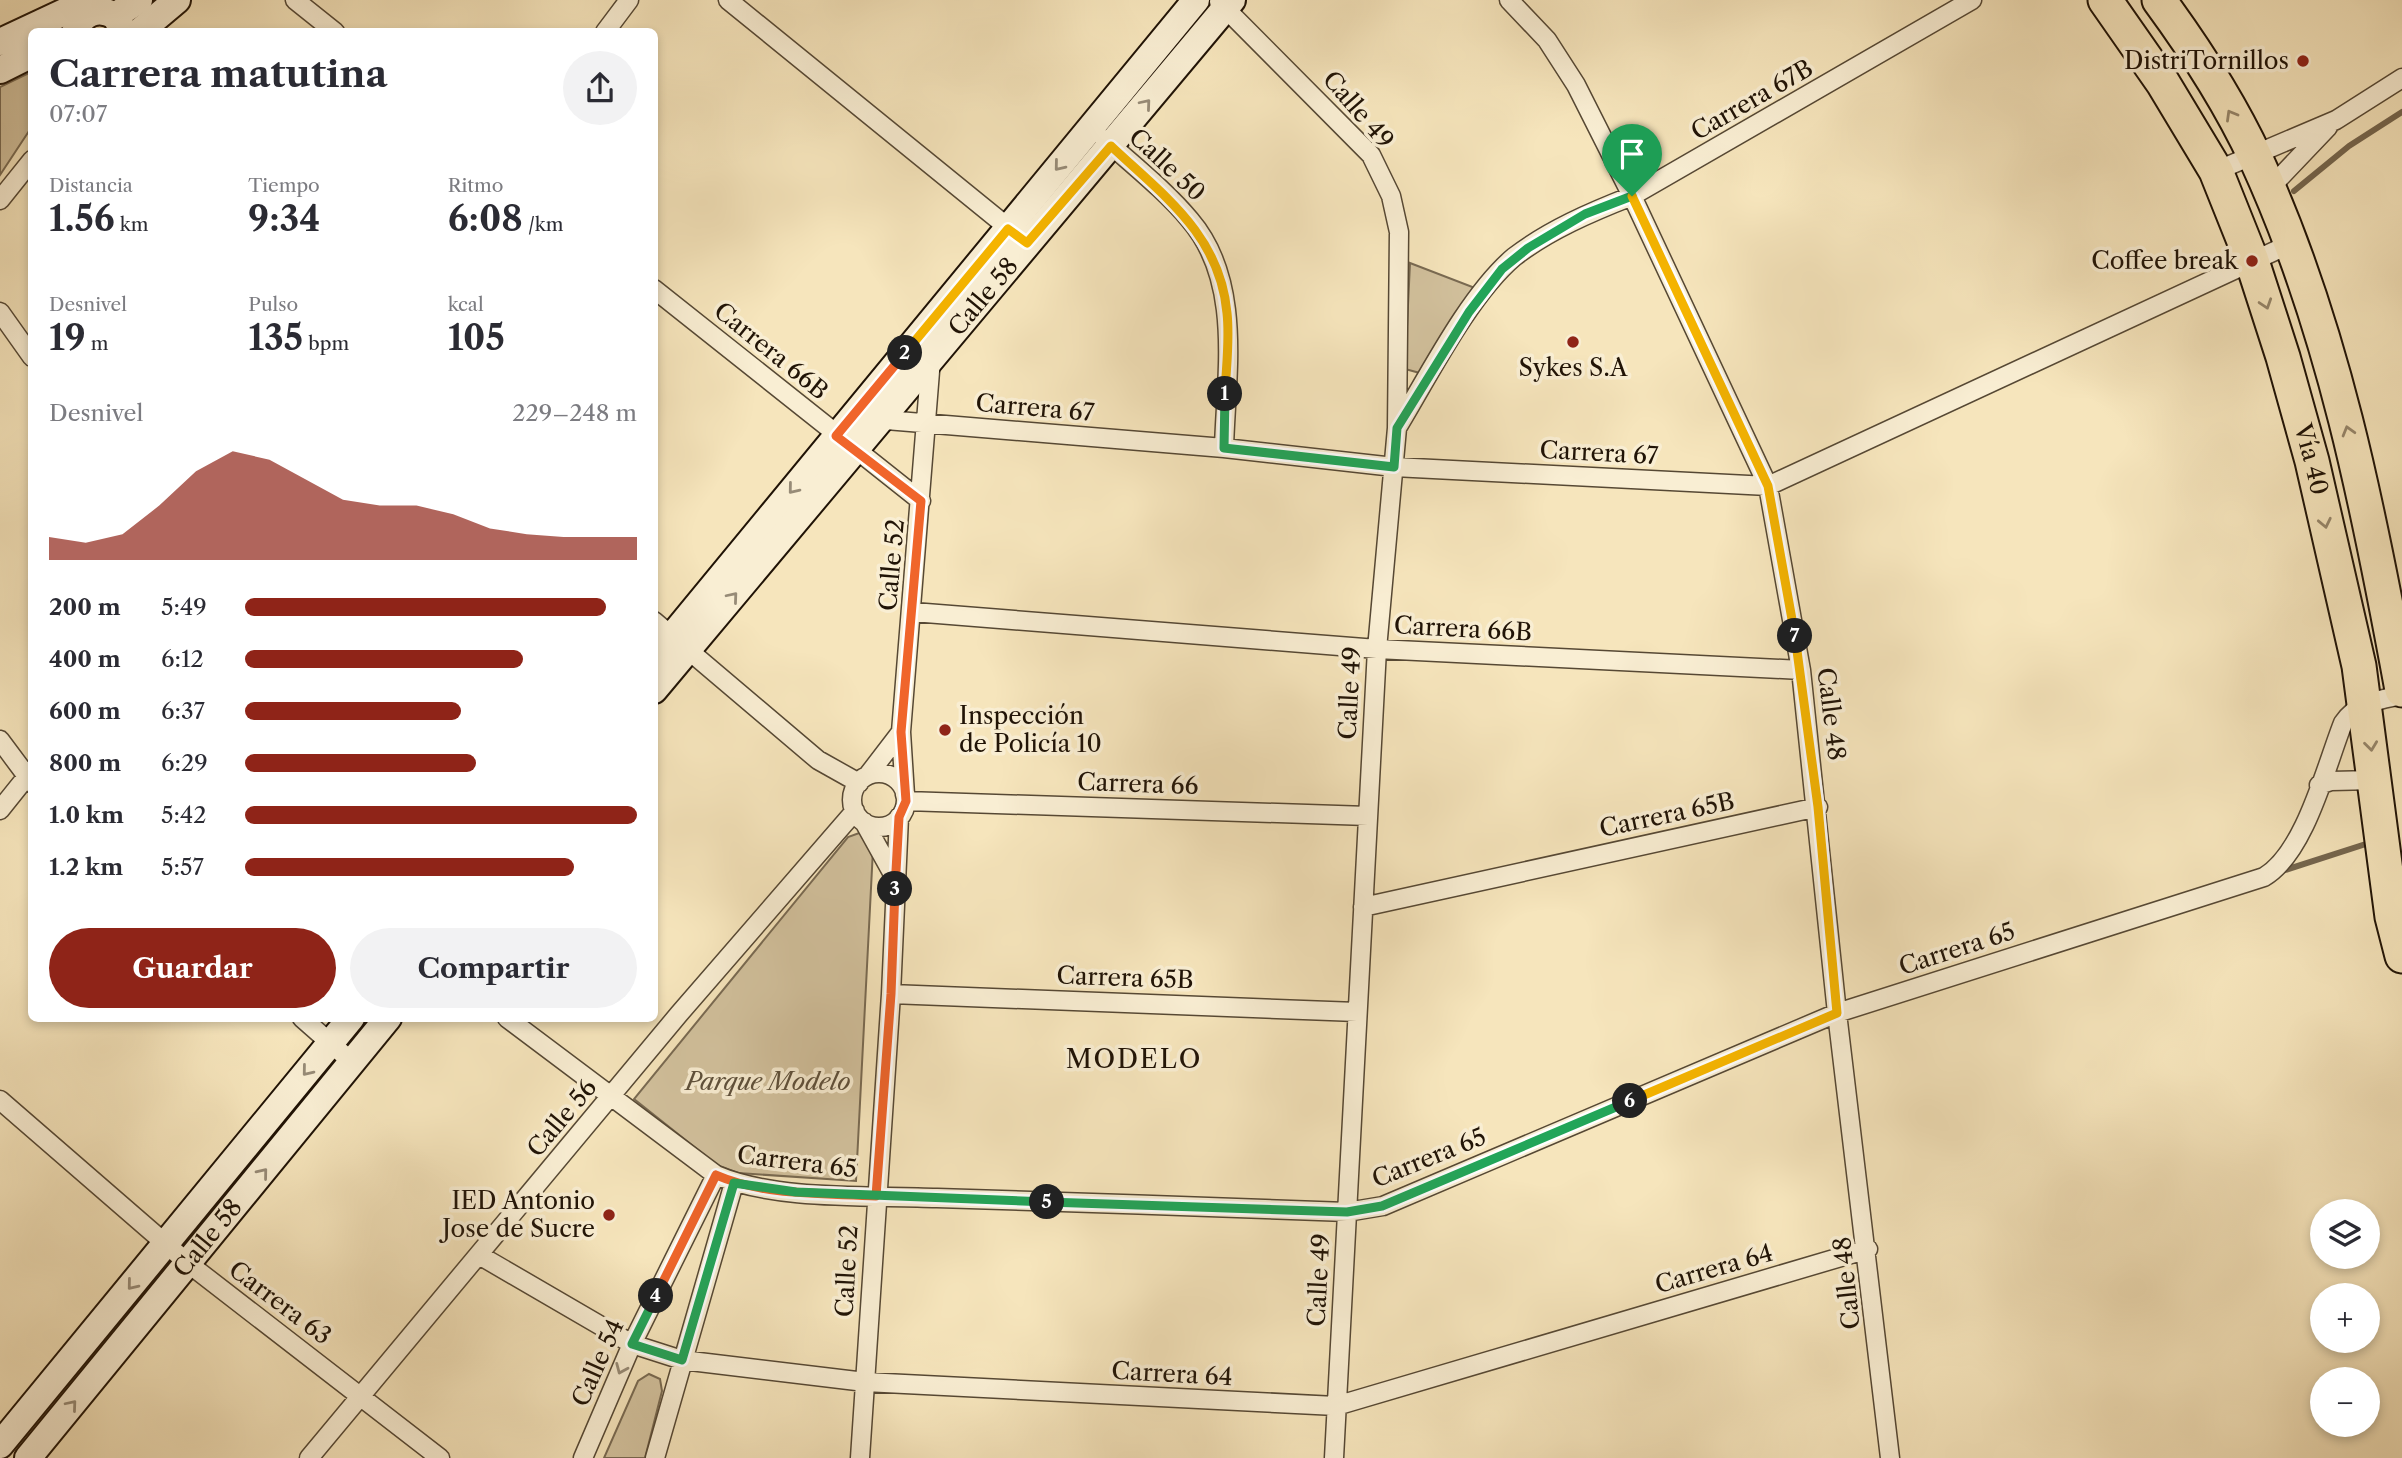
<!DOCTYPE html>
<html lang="es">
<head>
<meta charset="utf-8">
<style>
	body { margin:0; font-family:"Libre Caslon Text",serif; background:#f2f2f3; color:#2b2b33; height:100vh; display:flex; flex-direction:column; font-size:26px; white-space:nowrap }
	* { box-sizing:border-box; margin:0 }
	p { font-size:23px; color:#7c7c81 }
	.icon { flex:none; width:38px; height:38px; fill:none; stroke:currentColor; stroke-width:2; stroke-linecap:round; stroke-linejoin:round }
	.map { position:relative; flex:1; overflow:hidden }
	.panel { position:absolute; left:28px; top:28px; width:630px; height:994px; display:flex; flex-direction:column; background:#fff; border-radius:10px; box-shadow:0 4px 10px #0003 }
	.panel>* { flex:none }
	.fabs { position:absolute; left:2310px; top:1199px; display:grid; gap:14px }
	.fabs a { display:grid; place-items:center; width:70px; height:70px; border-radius:50%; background:#fff; box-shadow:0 4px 10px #0003; font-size:35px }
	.pin { position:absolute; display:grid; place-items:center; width:60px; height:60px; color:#fff; margin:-72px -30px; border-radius:50% 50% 50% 0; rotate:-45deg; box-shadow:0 0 7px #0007 }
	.pin .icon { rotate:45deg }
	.km { position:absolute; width:35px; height:35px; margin:-18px; border-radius:50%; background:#222; color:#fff; font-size:19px; line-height:35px; text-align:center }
	.round { display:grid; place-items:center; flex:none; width:74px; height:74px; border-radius:37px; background:#f2f2f3 }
	.head { display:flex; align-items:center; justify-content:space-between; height:119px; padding:0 21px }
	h1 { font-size:38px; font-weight:700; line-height:52px }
	.metrics { display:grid; grid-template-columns:repeat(3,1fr); gap:10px; height:119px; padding:7px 21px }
	.metrics div { display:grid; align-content:center }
	.metrics b { font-size:35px; font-weight:700 }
	.metrics small { font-size:19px; font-weight:400 }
	.metrics p { font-size:19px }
	.chart { height:196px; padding:14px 21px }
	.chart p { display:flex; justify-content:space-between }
	.chart svg { width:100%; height:126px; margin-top:7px; fill:#8f2418; opacity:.7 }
	.primary-button { display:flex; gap:14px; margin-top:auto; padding:14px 21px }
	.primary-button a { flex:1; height:80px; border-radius:42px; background:#8f2418; color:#fff; font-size:28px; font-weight:700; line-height:80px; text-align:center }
	.primary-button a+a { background:#f2f2f3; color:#2b2b33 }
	ul { padding:0 21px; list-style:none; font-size:23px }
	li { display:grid; grid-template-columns:112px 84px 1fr; align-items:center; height:52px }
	li i { height:18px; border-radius:9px; background:#8f2418 }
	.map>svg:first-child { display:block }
	.green { fill:#d2c19d; stroke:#796a52; stroke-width:2 }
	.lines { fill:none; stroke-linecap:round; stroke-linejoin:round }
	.stream { stroke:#75664e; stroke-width:6 }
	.street-casing { stroke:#564834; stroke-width:21 }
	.secondary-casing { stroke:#201306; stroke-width:30 }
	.highway-casing { stroke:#201306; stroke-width:37 }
	.street { stroke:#f9eed3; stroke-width:18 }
	.secondary { stroke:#f9eed3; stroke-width:26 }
	.highway { stroke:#f6e5bc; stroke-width:33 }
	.oneway { stroke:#978b77 }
	.oneway2 { stroke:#96866a }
	.split-1-casing { stroke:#fff; stroke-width:14 }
	.split-2-casing { stroke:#fff; stroke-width:14 }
	.split-3-casing { stroke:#fff; stroke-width:14 }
	.split-4-casing { stroke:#fff; stroke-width:14 }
	.split-5-casing { stroke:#fff; stroke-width:14 }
	.split-6-casing { stroke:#fff; stroke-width:14 }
	.split-7-casing { stroke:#fff; stroke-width:14 }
	.split-8-casing { stroke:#fff; stroke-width:14 }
	.split-1 { stroke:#22a559; stroke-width:9 }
	.split-2 { stroke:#f5b400; stroke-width:9 }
	.split-3 { stroke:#f0652b; stroke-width:9 }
	.split-4 { stroke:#f0652b; stroke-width:9 }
	.split-5 { stroke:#22a559; stroke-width:9 }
	.split-6 { stroke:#22a559; stroke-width:9 }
	.split-7 { stroke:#f5b400; stroke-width:9 }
	.split-8 { stroke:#f5b400; stroke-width:9 }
	.poi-dot { fill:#8f2418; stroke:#f9eed3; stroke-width:2.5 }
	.labels { text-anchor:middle; stroke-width:7; stroke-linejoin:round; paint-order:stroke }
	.poi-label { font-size:24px; fill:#201306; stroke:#f9eed3; text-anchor:end }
	.street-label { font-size:24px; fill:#201306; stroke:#f9eed3 }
	.park-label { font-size:24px; font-style:italic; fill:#5e503b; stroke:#f9eed3 }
	.neighbourhood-label { font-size:26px; letter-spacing:2px; fill:#201306; stroke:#f9eed3 }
</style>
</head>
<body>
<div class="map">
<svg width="2402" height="1458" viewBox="0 0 2402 1458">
	<rect width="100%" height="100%" fill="#f6e5bc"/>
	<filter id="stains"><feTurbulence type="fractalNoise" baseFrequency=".00286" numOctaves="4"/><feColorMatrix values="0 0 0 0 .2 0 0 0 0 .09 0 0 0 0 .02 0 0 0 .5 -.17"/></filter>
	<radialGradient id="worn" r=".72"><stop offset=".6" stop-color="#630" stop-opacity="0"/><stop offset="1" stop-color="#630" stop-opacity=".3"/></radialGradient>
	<path class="green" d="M 31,72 L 31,128 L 0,175 L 0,87 Z
		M 1410,263 L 1475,288 L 1420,373 L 1405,369 Z
		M 862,832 L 873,849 L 856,1181 L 738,1173 L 717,1165 L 634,1099 L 848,837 Z
		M 649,1374 L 660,1379 L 662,1391 L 645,1458 L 604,1458 L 638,1381 Z"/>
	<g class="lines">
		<path class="stream" d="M 2294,191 L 2349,146 L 2402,112
			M 2279,872 L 2372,842"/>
		<defs>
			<path id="street" d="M 295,0 L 335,32
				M 728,0 L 1016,234
				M 1509,0 L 1547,40 L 1576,85 L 1632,196 L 1768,486 L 1801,670 L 1837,1013 L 1890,1458
				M 1219,2 L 1371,155 L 1391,196 L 1399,232 L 1397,428 L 1377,649 L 1334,1458
				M 605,32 L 629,0
				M 1104,139 C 1133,165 1166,191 1190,220 C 1243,282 1226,374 1224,448
				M 2216,171 L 2336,120 L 2402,78
				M 2269,189 L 2328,127
				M 0,200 L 32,160
				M 654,289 L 921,501
				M 0,312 L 32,357
				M 874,419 L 1224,448 L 1394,467 L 1768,486 L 2292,243
				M 1397,428 C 1428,377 1469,295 1514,257 C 1549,230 1591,212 1632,196 L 1972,0
				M 913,612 L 1377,649 L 1801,670
				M 654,621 L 818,760 L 859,783
				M 0,740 L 32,783
				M852 800a27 27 0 1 1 54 0a27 27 0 1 1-54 0Z
				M 868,775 L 901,732
				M 2319,785 L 2331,781 L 2375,780
				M 905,795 L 901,732 L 931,359
				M 906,801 L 1368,816
				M 0,810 L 32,770
				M 864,822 L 895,878
				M 1363,907 L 1818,807
				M 891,994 L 1357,1012
				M 302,1018 L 352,1062
				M 507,1018 L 716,1175 C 777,1201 870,1195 937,1198 C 1074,1202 1210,1207 1347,1212 L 1383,1206 L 1837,1013 L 2264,877 C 2305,853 2326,766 2343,723 C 2357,702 2379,700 2402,695
				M 0,1100 L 189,1264 L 440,1458
				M 479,1255 L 632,1344 L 682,1360 L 865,1382 L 1336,1406 L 1868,1249
				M 309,1458 L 679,1014 L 855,811
				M 583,1458 L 632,1344 L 716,1175
				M 655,1458 L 734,1183
				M 860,1458 L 891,994 L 899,817"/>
			<g id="secondary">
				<path d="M 115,16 L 139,0"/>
				<path d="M 75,32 C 81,13 98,6 115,16 L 124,32"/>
				<path d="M 139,32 L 177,0"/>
				<path d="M 0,42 L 90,0"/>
				<path d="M 0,70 L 32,54"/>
				<path d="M 654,658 L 1196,0"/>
				<path id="s1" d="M 654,690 L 1232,0"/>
				<path d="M 0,1445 L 351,1018"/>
				<path id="s2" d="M 28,1458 L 388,1018"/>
			</g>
			<g id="highway">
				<path id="s3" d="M 2105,0 L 2163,83 L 2216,171 L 2252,261 L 2283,357 L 2312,461 L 2359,666 L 2392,917 L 2402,956"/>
				<path d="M 2159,0 C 2195,49 2230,103 2256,159 C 2333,326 2369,510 2402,690"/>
			</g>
		</defs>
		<use href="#street" class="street-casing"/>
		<use href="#secondary" class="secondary-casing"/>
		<use href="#highway" class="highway-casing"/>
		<use href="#street" class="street"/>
		<use href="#secondary" class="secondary"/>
		<use href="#highway" class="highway"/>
	</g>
	<defs><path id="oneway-chevron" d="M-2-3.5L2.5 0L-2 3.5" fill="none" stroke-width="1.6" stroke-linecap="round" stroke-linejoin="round" transform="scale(1.75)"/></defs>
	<g class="oneway">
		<use href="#oneway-chevron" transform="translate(1146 104) rotate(-50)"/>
		<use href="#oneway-chevron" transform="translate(1059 166) rotate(129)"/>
		<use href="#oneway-chevron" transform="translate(793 489) rotate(129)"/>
		<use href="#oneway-chevron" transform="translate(733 597) rotate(-50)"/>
		<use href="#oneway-chevron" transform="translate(307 1071) rotate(129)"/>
		<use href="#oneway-chevron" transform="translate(263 1173) rotate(-51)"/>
		<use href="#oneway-chevron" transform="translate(132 1285) rotate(129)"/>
		<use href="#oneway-chevron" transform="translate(621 1369) rotate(113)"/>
		<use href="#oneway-chevron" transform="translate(72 1405) rotate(-50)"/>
	</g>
	<g class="oneway2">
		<use href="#oneway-chevron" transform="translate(2231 115) rotate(-120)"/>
		<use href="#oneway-chevron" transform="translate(2266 304) rotate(72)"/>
		<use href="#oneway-chevron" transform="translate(2348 431) rotate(-106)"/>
		<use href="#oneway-chevron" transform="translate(2325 523) rotate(78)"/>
		<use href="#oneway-chevron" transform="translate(2371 746) rotate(83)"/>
	</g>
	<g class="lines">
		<defs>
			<path id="split-1" d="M 1225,394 L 1224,448 L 1394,467 L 1397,428 L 1469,312 L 1502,269 L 1528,248 L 1585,214 L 1632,196"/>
			<path id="split-2" d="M 905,353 L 1008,229 L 1027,243 L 1111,146 C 1164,196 1220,235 1227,313 C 1230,340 1226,368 1225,394"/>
			<path id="split-3" d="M 895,889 L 899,817 L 906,801 L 901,732 L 921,501 L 836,436 L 905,353"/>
			<path id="split-4" d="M 656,1296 L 716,1175 C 764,1196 824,1193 876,1196 L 891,994 L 895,889"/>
			<path id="split-5" d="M 656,1296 L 632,1344 L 682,1360 L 734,1183 L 796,1192 L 1047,1202"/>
			<path id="split-6" d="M 1047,1202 L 1347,1212 L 1382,1206 L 1630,1101"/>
			<path id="split-7" d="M 1630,1101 L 1837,1013 L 1818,807 L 1795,636"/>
			<path id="split-8" d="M 1632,196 L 1768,486 L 1795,636"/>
		</defs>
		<use href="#split-1" class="split-1-casing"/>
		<use href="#split-2" class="split-2-casing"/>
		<use href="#split-3" class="split-3-casing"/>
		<use href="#split-4" class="split-4-casing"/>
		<use href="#split-5" class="split-5-casing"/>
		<use href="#split-6" class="split-6-casing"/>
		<use href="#split-7" class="split-7-casing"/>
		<use href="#split-8" class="split-8-casing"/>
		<use href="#split-1" class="split-1"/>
		<use href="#split-2" class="split-2"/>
		<use href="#split-3" class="split-3"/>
		<use href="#split-4" class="split-4"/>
		<use href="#split-5" class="split-5"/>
		<use href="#split-6" class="split-6"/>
		<use href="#split-7" class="split-7"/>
		<use href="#split-8" class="split-8"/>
	</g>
	<g class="poi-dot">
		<circle cx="2303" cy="61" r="7"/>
		<circle cx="2252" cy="261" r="7"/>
		<circle cx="1573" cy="342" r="7"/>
		<circle cx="945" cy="730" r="7"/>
		<circle cx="609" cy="1215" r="7"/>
	</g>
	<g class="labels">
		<g class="poi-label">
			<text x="2289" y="69">DistriTornillos</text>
			<text x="2238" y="269">Coffee break</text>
			<text x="1573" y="376" text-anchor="middle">Sykes S.A</text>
			<text x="959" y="724" text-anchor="start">Inspección<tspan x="959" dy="28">de Policía 10</tspan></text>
			<text x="595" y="1209">IED Antonio<tspan x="595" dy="28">Jose de Sucre</tspan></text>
		</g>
		<g class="street-label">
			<text transform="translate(1752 100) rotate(-30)" y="8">Carrera 67B</text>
			<text transform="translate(1358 110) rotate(49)" y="8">Calle 49</text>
			<text transform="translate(1167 165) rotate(43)" y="8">Calle 50</text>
			<text dy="8" stroke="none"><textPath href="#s1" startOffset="513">Calle 58</textPath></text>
			<text transform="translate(771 351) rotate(39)" y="8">Carrera 66B</text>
			<text transform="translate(1035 408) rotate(5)" y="8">Carrera 67</text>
			<text transform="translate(1599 453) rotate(3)" y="8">Carrera 67</text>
			<text dy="8" stroke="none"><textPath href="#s3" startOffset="508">Vía 40</textPath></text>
			<text transform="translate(892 565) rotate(-85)" y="8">Calle 52</text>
			<text transform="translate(1463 629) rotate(3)" y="8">Carrera 66B</text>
			<text transform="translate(1350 693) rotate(-87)" y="8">Calle 49</text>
			<text transform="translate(1831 714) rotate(83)" y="8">Calle 48</text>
			<text transform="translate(1138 784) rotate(2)" y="8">Carrera 66</text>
			<text transform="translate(1667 815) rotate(-12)" y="8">Carrera 65B</text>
			<text transform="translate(1957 949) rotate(-18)" y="8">Carrera 65</text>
			<text transform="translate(1125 978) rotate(2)" y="8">Carrera 65B</text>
			<text transform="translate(562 1118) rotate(-50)" y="8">Calle 56</text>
			<text transform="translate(1429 1158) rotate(-22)" y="8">Carrera 65</text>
			<text transform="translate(797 1162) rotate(7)" y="8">Carrera 65</text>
			<text dy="8" stroke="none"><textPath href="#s2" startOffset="284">Calle 58</textPath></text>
			<text transform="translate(1714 1269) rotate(-16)" y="8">Carrera 64</text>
			<text transform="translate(847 1271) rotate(-87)" y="8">Calle 52</text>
			<text transform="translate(1319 1280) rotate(-87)" y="8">Calle 49</text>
			<text transform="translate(1847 1283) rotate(-96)" y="8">Calle 48</text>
			<text transform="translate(280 1303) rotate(37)" y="8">Carrera 63</text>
			<text transform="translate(598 1363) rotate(-66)" y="8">Calle 54</text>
			<text transform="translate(1172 1374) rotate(3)" y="8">Carrera 64</text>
		</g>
		<g class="park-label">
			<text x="768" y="1090">Parque Modelo</text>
		</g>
		<g class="neighbourhood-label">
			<text x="1134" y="1068">MODELO</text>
		</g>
	</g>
	<rect width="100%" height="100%" filter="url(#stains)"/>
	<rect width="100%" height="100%" fill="url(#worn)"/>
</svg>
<div class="fabs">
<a><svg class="icon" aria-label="layers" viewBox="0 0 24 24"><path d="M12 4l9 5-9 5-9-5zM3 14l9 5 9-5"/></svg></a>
<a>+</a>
<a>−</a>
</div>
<div class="pin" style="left:1632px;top:196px;background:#1e9e55"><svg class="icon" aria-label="arrive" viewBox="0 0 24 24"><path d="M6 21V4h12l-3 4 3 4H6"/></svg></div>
<b class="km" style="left:1225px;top:394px">1</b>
<b class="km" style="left:905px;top:353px">2</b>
<b class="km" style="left:895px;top:889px">3</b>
<b class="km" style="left:656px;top:1296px">4</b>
<b class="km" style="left:1047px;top:1202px">5</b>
<b class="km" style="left:1630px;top:1101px">6</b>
<b class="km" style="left:1795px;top:636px">7</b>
<section class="panel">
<div class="head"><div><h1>Carrera matutina</h1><p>07:07</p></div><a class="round"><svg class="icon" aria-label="share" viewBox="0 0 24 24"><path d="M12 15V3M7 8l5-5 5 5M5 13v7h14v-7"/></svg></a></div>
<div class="metrics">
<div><p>Distancia</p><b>1.56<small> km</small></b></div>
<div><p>Tiempo</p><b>9:34</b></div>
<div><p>Ritmo</p><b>6:08<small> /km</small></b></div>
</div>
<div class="metrics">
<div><p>Desnivel</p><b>19<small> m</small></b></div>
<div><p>Pulso</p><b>135<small> bpm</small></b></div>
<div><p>kcal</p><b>105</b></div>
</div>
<div class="chart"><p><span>Desnivel</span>229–248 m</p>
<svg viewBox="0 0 160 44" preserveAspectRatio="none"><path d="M0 44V36L10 38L20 35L30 25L40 13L50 6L60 9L70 16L80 23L90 25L100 25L110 28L120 33L130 35L140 36L150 36L160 36V44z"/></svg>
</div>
<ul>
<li><b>200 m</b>5:49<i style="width:92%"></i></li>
<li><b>400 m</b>6:12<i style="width:71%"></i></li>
<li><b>600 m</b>6:37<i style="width:55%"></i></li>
<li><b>800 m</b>6:29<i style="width:59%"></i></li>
<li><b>1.0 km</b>5:42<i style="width:100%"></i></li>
<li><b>1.2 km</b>5:57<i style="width:84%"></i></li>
</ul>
<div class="primary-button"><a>Guardar</a><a>Compartir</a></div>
</section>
</div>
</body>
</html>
